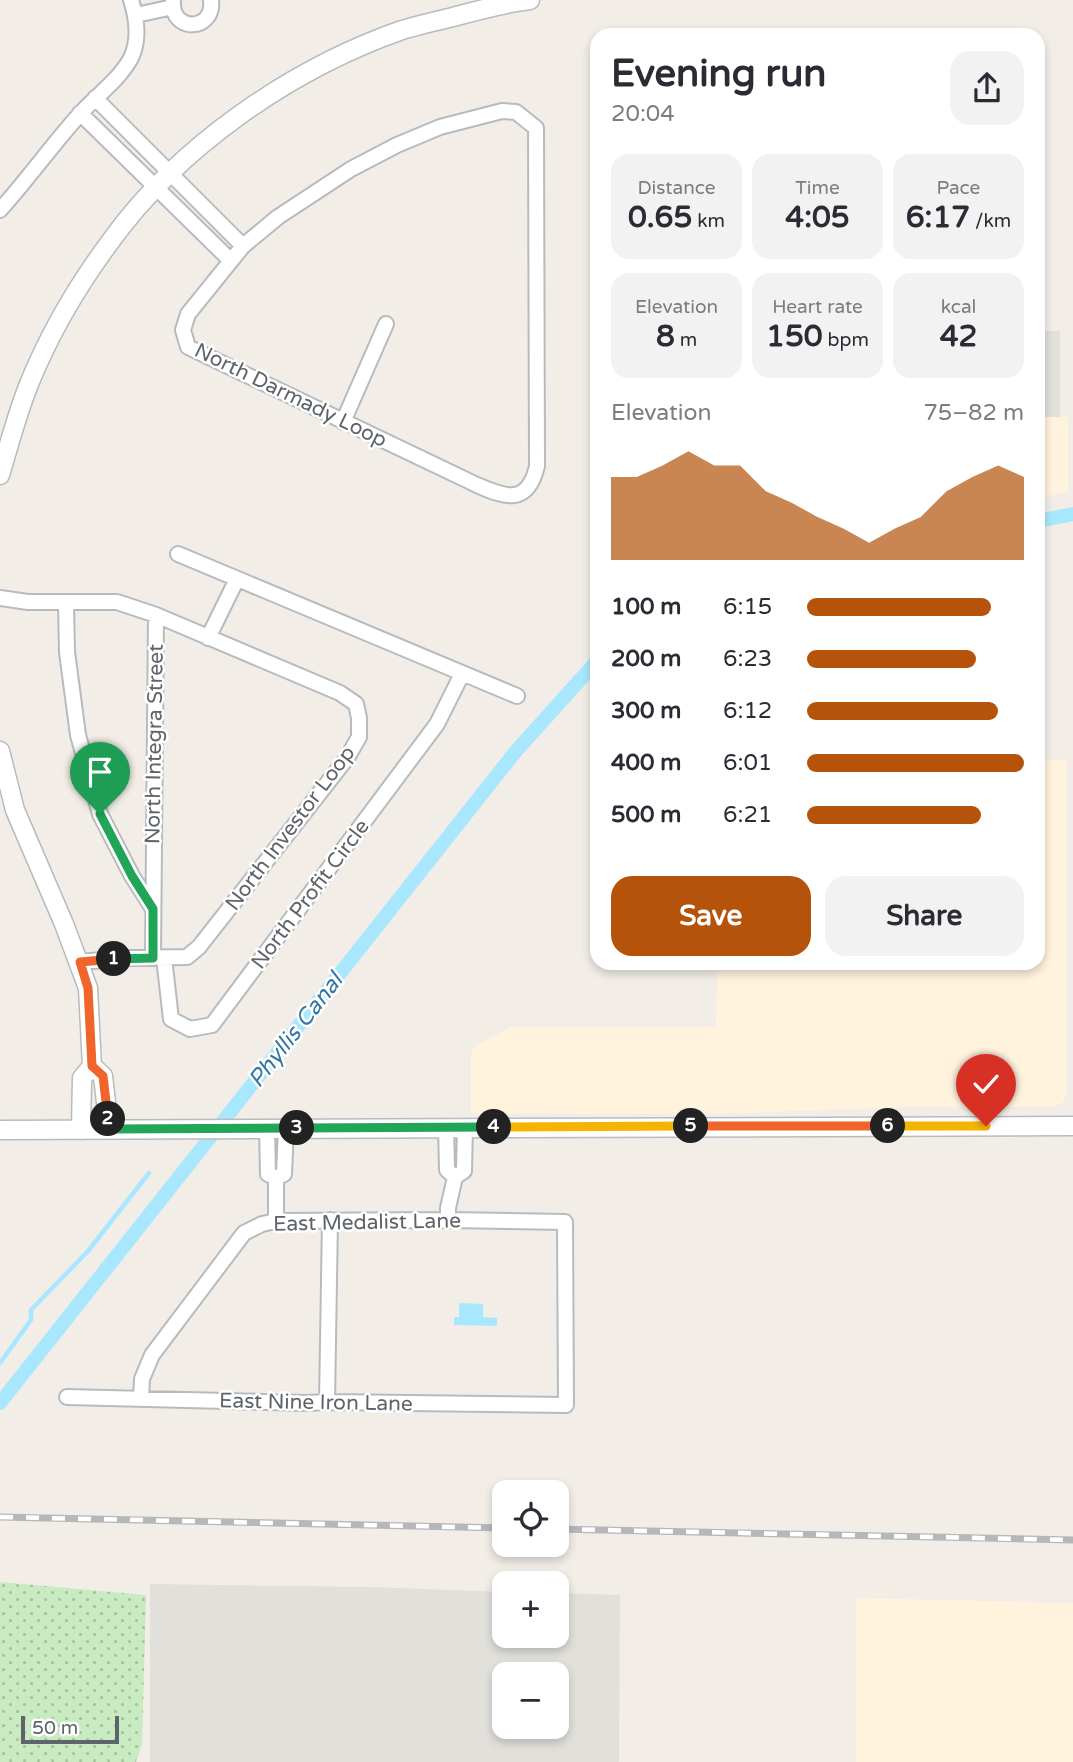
<!DOCTYPE html>
<html lang="en">
<head>
<meta charset="utf-8">
<style>
	body { margin:0; font-family:"Varela Round",sans-serif; background:#f2f2f3; color:#2b2b33; height:100vh; display:flex; flex-direction:column; font-size:26px; white-space:nowrap }
	* { box-sizing:border-box; margin:0 }
	p { font-size:23px; color:#7c7c81 }
	.icon { flex:none; width:38px; height:38px; fill:none; stroke:currentColor; stroke-width:2; stroke-linecap:round; stroke-linejoin:round }
	.map { position:relative; flex:1; overflow:hidden }
	.side { position:absolute; left:590px; top:28px; width:455px; height:942px; display:flex; flex-direction:column; background:#fff; border-radius:21px; box-shadow:0 4px 10px #0003 }
	.side>* { flex:none }
	.controls { position:absolute; left:492px; top:1480px; display:grid; gap:14px }
	.controls a { display:grid; place-items:center; width:77px; height:77px; border-radius:14px; background:#fff; box-shadow:0 4px 10px #0003; font-size:35px }
	.scale { position:absolute; left:21px; bottom:18px; width:98px; box-sizing:border-box; padding-left:7px; border:4px solid #5e6469; border-top:0; font-size:19px; line-height:24px; white-space:nowrap; color:#5e6469; -webkit-text-stroke:5px #fff; paint-order:stroke }
	.pin { position:absolute; display:grid; place-items:center; width:60px; height:60px; color:#fff; margin:-72px -30px; border-radius:50% 50% 50% 0; rotate:-45deg; box-shadow:0 0 7px #0007 }
	.pin .icon { rotate:45deg }
	.km { position:absolute; width:35px; height:35px; margin:-18px; border-radius:50%; background:#222; color:#fff; font-size:19px; line-height:35px; text-align:center }
	.round { display:grid; place-items:center; flex:none; width:74px; height:74px; border-radius:21px; background:#f2f2f3 }
	.head { display:flex; align-items:center; justify-content:space-between; height:119px; padding:0 21px }
	h1 { font-size:38px; font-weight:700; line-height:52px }
	.metrics { display:grid; grid-template-columns:repeat(3,1fr); gap:10px; height:119px; padding:7px 21px }
	.metrics div { display:grid; align-content:center; border-radius:18px; background:#f2f2f3; text-align:center }
	.metrics b { font-size:30px; font-weight:700 }
	.metrics small { font-size:19px; font-weight:400 }
	.metrics p { font-size:19px }
	.chart { height:196px; padding:14px 21px }
	.chart p { display:flex; justify-content:space-between }
	.chart svg { width:100%; height:126px; margin-top:7px; fill:#b45309; opacity:.7 }
	.action { display:flex; gap:14px; margin-top:auto; padding:14px 21px }
	.action a { flex:1; height:80px; border-radius:21px; background:#b45309; color:#fff; font-size:28px; font-weight:700; line-height:80px; text-align:center }
	.action a+a { background:#f2f2f3; color:#2b2b33 }
	ul { padding:0 21px; list-style:none; font-size:23px }
	li { display:grid; grid-template-columns:112px 84px 1fr; align-items:center; height:52px }
	li i { height:18px; border-radius:9px; background:#b45309 }
	.map>svg:first-child { display:block }
	.commercial { fill:#fff3de }
	.industrial { fill:#e2e0db; fill-rule:evenodd }
	.grass { fill:url(#grass-dots) }
	.water { fill:#a9e7ff }
	.lines { fill:none; stroke-linecap:round; stroke-linejoin:round }
	.stream { stroke:#a9e7ff; stroke-width:4.5 }
	.canal { stroke:#a9e7ff; stroke-width:14 }
	.minor-casing { stroke:#b7bbbf; stroke-width:18 }
	.tertiary-casing { stroke:#b7bbbf; stroke-width:21 }
	.minor { stroke:#fff; stroke-width:14 }
	.tertiary { stroke:#fff; stroke-width:18 }
	.rail-casing { stroke:#b6b7b8; stroke-width:7 }
	.rail { stroke:#fff; stroke-width:4.5; stroke-dasharray:13; stroke-linecap:butt }
	.split-1-casing { stroke:#fff; stroke-width:14 }
	.split-2-casing { stroke:#fff; stroke-width:14 }
	.split-3-casing { stroke:#fff; stroke-width:14 }
	.split-4-casing { stroke:#fff; stroke-width:14 }
	.split-5-casing { stroke:#fff; stroke-width:14 }
	.split-6-casing { stroke:#fff; stroke-width:14 }
	.split-7-casing { stroke:#fff; stroke-width:14 }
	.split-1 { stroke:#22a559; stroke-width:9 }
	.split-2 { stroke:#f0652b; stroke-width:9 }
	.split-3 { stroke:#22a559; stroke-width:9 }
	.split-4 { stroke:#22a559; stroke-width:9 }
	.split-5 { stroke:#f5b400; stroke-width:9 }
	.split-6 { stroke:#f0652b; stroke-width:9 }
	.split-7 { stroke:#f5b400; stroke-width:9 }
	.labels { text-anchor:middle; stroke-width:5; stroke-linejoin:round; paint-order:stroke }
	.street-label { font-size:21px; fill:#5e6469; stroke:#fff }
	.water-label { font-size:23px; font-style:italic; fill:#3378a0; stroke:#fff }
</style>
</head>
<body>
<div class="map">
<svg width="1073" height="1762" viewBox="0 0 1073 1762">
	<defs>
		<pattern id="grass-dots" width="8" height="8" patternUnits="userSpaceOnUse" patternTransform="scale(1.75)"><rect width="8" height="8" fill="#c8ebc1"/><path d="M2 2h.1M6 6h.1" fill="none" stroke="#a6c2a1" stroke-width="1.8" stroke-linecap="round"/></pattern>
	</defs>
	<rect width="100%" height="100%" fill="#f2eee7"/>
	<path class="commercial" d="M 1038,417 L 1068,417 L 1068,492 L 1038,498 Z
		M 1038,760 L 1067,760 L 1067,1092 L 1064,1101 L 1059,1105 L 1050,1107 L 914,1107 L 702,1114 L 471,1113 L 471,1052 L 478,1045 L 511,1027 L 716,1027 L 717,963 L 1038,962 Z
		M 856,1598 L 1073,1603 L 1073,1762 L 856,1762 Z"/>
	<path class="industrial" d="M 1038,331 L 1060,331 L 1060,417 L 1038,417 Z
		M 150,1584 L 371,1587 L 504,1592 L 504,1636 L 556,1636 L 557,1593 L 620,1595 L 619,1762 L 150,1762 ZM 504,1675 L 556,1675 L 556,1727 L 504,1727 Z"/>
	<path class="grass" d="M 0,1582 L 146,1595 L 142,1745 L 136,1762 L 0,1762 Z"/>
	<path class="water" d="M 459,1303 L 483,1304 L 483,1317 L 497,1318 L 497,1326 L 454,1325 L 454,1317 L 459,1317 Z"/>
	<g class="lines">
		<path class="stream" d="M 0,1363 L 31,1320 L 31,1310 L 88,1251 L 149,1173"/>
		<path class="canal" d="M 1038,521 L 1073,514
			M 0,1403 L 516,751 L 597,661"/>
		<defs>
			<path id="minor" d="M 173,0 C 170,33 215,32 211,0
				M 136,15 L 173,7
				M 95,98 L 243,246
				M 502,111 L 516,112 L 536,128 L 537,466 C 528,505 506,498 477,485 L 188,347 L 183,330 L 188,314 L 243,246 L 278,217 L 351,169 L 397,145 L 440,127 Z
				M 80,113 L 230,260
				M 0,210 C 28,179 52,145 80,114 C 96,96 119,80 131,58 C 140,39 137,19 131,0
				M 343,422 L 386,324
				M 178,554 L 517,696
				M 0,598 L 28,602 L 117,602 L 156,615 L 340,693 L 356,704 L 359,718 L 359,737 L 347,758 L 199,947 L 187,957 L 126,958 L 80,962
				M 66,603 L 67,652 L 78,735 L 100,814 L 132,876 L 153,909
				M 208,638 L 237,579
				M 153,958 L 156,615
				M 164,958 L 171,1019 L 190,1029 L 212,1025 L 437,724 L 462,674
				M 446,1127 L 447,1170 L 455,1177
				M 267,1128 L 268,1174 L 276,1178
				M 448,1220 L 448,1208 L 455,1177 L 464,1171 L 465,1127
				M 276,1221 L 276,1178 L 284,1174 L 286,1128
				M 67,1397 L 307,1403 L 327,1402 L 566,1405 L 565,1222 L 448,1220 L 276,1221 L 262,1224 L 244,1233 L 152,1355 L 142,1379 L 141,1398
				M 327,1402 L 330,1220"/>
			<path id="tertiary" d="M 0,475 C 9,445 17,414 29,384 C 49,335 78,285 110,242 C 179,146 291,69 402,30 C 418,25 436,21 453,17 C 479,10 504,3 530,0
				M 0,751 L 15,810 L 64,924 L 88,988 L 92,1066 L 82,1078 L 81,1130
				M 92,1066 L 103,1076 L 109,1129
				M 0,1130 L 1073,1126"/>
		</defs>
		<use href="#minor" class="minor-casing"/>
		<use href="#tertiary" class="tertiary-casing"/>
		<use href="#minor" class="minor"/>
		<use href="#tertiary" class="tertiary"/>
		<defs>
			<path id="rail" d="M 0,1517 L 504,1528
				M 556,1529 L 1073,1540"/>
		</defs>
		<use href="#rail" class="rail-casing"/>
		<use href="#rail" class="rail"/>
	</g>
	<g class="lines">
		<defs>
			<path id="split-1" d="M 100,814 L 132,876 L 153,909 L 153,958 L 114,959"/>
			<path id="split-2" d="M 108,1119 L 103,1076 L 92,1066 L 88,988 L 80,962 L 114,959"/>
			<path id="split-3" d="M 108,1119 L 109,1129 L 297,1128"/>
			<path id="split-4" d="M 297,1128 L 494,1127"/>
			<path id="split-5" d="M 494,1127 L 691,1126"/>
			<path id="split-6" d="M 691,1126 L 888,1126"/>
			<path id="split-7" d="M 888,1126 L 986,1126"/>
		</defs>
		<use href="#split-1" class="split-1-casing"/>
		<use href="#split-2" class="split-2-casing"/>
		<use href="#split-3" class="split-3-casing"/>
		<use href="#split-4" class="split-4-casing"/>
		<use href="#split-5" class="split-5-casing"/>
		<use href="#split-6" class="split-6-casing"/>
		<use href="#split-7" class="split-7-casing"/>
		<use href="#split-1" class="split-1"/>
		<use href="#split-2" class="split-2"/>
		<use href="#split-3" class="split-3"/>
		<use href="#split-4" class="split-4"/>
		<use href="#split-5" class="split-5"/>
		<use href="#split-6" class="split-6"/>
		<use href="#split-7" class="split-7"/>
	</g>
	<g class="labels">
		<g class="street-label">
			<text transform="translate(291 395) rotate(26)" y="7">North Darmady Loop</text>
			<text transform="translate(154 744) rotate(-89)" y="7">North Integra Street</text>
			<text transform="translate(290 828) rotate(-53)" y="7">North Investor Loop</text>
			<text transform="translate(310 894) rotate(-53)" y="7">North Profit Circle</text>
			<text transform="translate(367 1222) rotate(-1)" y="7">East Medalist Lane</text>
			<text transform="translate(316 1402) rotate(1)" y="7">East Nine Iron Lane</text>
		</g>
		<g class="water-label">
			<text transform="translate(295 1030) rotate(-52)" y="8">Phyllis Canal</text>
		</g>
	</g>
</svg>
<div class="controls">
<a><svg class="icon" aria-label="locate" viewBox="0 0 24 24"><circle cx="12" cy="12" r="6"/><path d="M12 2v4M12 18v4M2 12h4M18 12h4"/></svg></a>
<a>+</a>
<a>−</a>
</div>
<div class="scale">50 m</div>
<div class="pin" style="left:100px;top:814px;background:#1e9e55"><svg class="icon" aria-label="arrive" viewBox="0 0 24 24"><path d="M6 21V4h12l-3 4 3 4H6"/></svg></div>
<div class="pin" style="left:986px;top:1126px;background:#d93025"><svg class="icon" aria-label="check" viewBox="0 0 24 24"><path d="M5 12l5 5 9-10"/></svg></div>
<b class="km" style="left:114px;top:959px">1</b>
<b class="km" style="left:108px;top:1119px">2</b>
<b class="km" style="left:297px;top:1128px">3</b>
<b class="km" style="left:494px;top:1127px">4</b>
<b class="km" style="left:691px;top:1126px">5</b>
<b class="km" style="left:888px;top:1126px">6</b>
<section class="side">
<div class="head"><div><h1>Evening run</h1><p>20:04</p></div><a class="round"><svg class="icon" aria-label="share" viewBox="0 0 24 24"><path d="M12 15V3M7 8l5-5 5 5M5 13v7h14v-7"/></svg></a></div>
<div class="metrics">
<div><p>Distance</p><b>0.65<small> km</small></b></div>
<div><p>Time</p><b>4:05</b></div>
<div><p>Pace</p><b>6:17<small> /km</small></b></div>
</div>
<div class="metrics">
<div><p>Elevation</p><b>8<small> m</small></b></div>
<div><p>Heart rate</p><b>150<small> bpm</small></b></div>
<div><p>kcal</p><b>42</b></div>
</div>
<div class="chart"><p><span>Elevation</span>75–82 m</p>
<svg viewBox="0 0 160 44" preserveAspectRatio="none"><path d="M0 44V15L10 15L20 11L30 6L40 11L50 11L60 20L70 24L80 29L90 33L100 38L110 33L120 29L130 20L140 15L150 11L160 15V44z"/></svg>
</div>
<ul>
<li><b>100 m</b>6:15<i style="width:85%"></i></li>
<li><b>200 m</b>6:23<i style="width:78%"></i></li>
<li><b>300 m</b>6:12<i style="width:88%"></i></li>
<li><b>400 m</b>6:01<i style="width:100%"></i></li>
<li><b>500 m</b>6:21<i style="width:80%"></i></li>
</ul>
<div class="action"><a>Save</a><a>Share</a></div>
</section>
</div>
</body>
</html>
